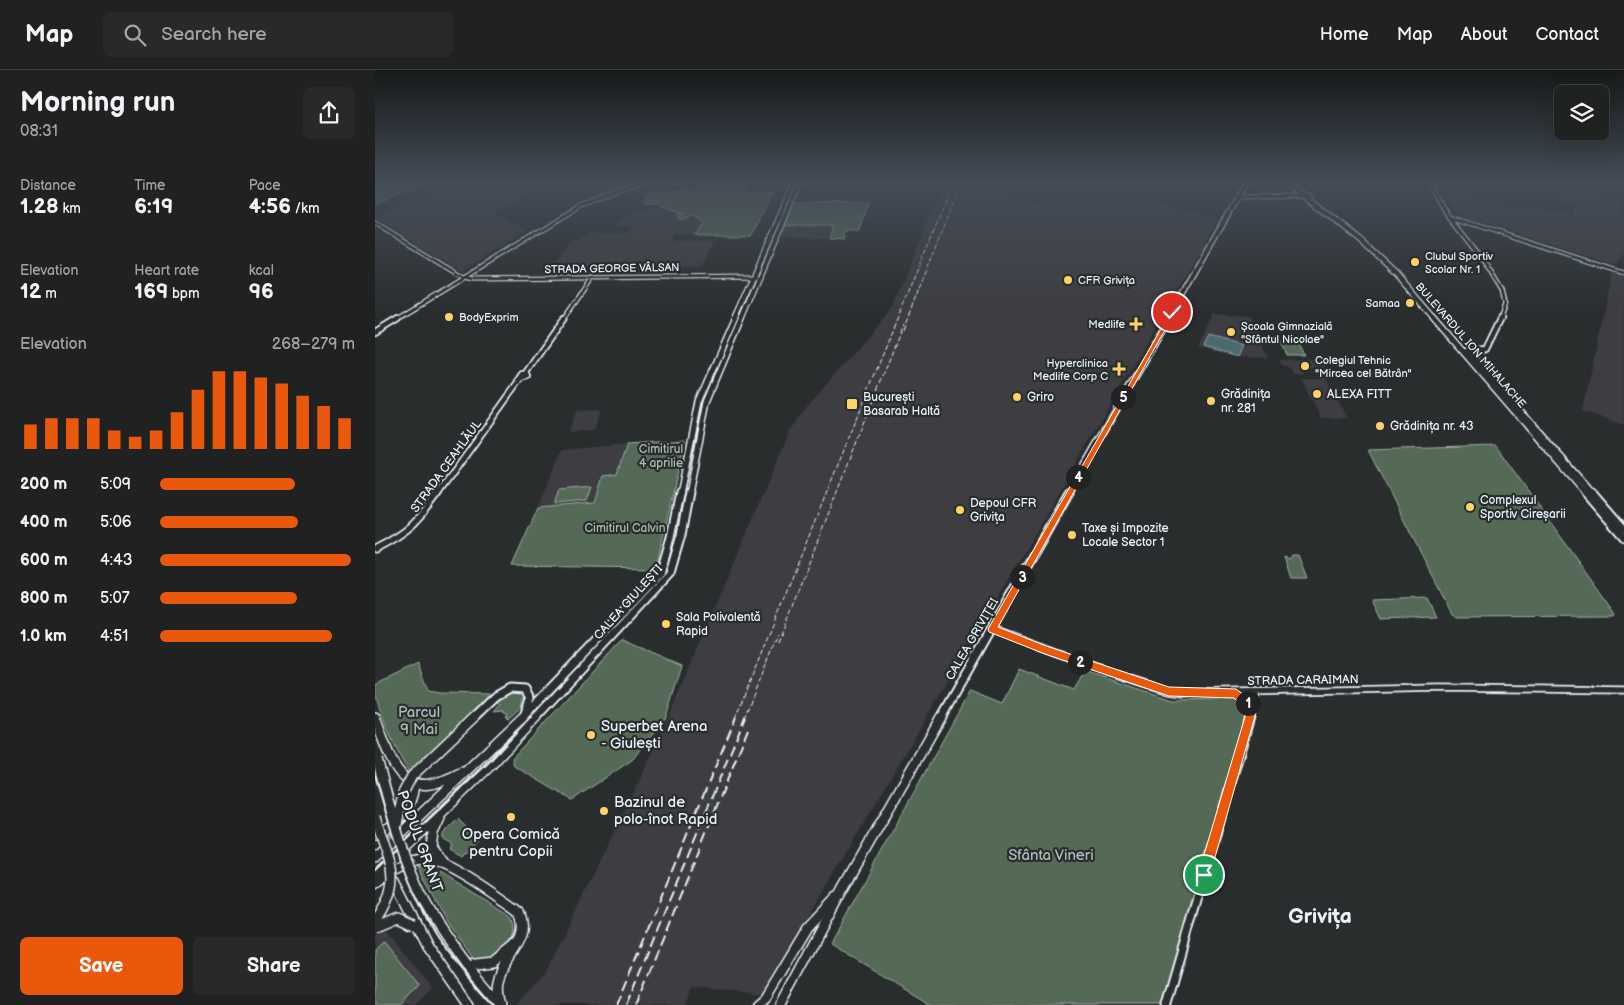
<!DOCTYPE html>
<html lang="en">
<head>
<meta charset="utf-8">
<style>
	body { margin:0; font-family:"Balsamiq Sans",sans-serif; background:#282a2a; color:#f1f3f6; height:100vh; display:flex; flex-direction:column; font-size:19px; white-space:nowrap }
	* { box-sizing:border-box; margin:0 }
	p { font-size:16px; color:#a2a4a5 }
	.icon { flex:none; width:28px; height:28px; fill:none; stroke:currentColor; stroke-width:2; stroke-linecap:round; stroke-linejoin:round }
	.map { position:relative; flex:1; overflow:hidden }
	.details { display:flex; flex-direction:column; background:#202222; width:375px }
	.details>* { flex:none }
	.controls { position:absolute; left:1179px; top:15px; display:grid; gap:10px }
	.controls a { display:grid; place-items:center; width:55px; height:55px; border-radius:8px; background:#202222; box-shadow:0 5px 20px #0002,0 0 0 1px #3d3f40; font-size:25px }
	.pin { position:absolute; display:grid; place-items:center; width:42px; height:42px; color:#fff; margin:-21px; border:2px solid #fff; border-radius:50%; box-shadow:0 1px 5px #0007 }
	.km { position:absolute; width:25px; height:25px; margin:-12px; border-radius:50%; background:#222; color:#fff; font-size:14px; line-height:25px; text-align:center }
	.round { display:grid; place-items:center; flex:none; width:52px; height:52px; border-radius:8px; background:#282a2a }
	.overview { display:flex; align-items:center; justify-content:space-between; height:85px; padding:0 20px }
	h1 { font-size:28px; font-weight:800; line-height:38px }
	.metrics { display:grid; grid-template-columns:repeat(3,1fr); gap:8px; height:85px; padding:5px 20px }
	.metrics div { display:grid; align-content:center }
	.metrics b { font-size:21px; font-weight:800 }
	.metrics small { font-size:14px; font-weight:400 }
	.metrics p { font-size:14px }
	.chart { height:140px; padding:10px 20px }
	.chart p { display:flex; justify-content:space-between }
	.chart svg { width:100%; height:90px; margin-top:5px; stroke:#ea580c; stroke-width:6 }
	.primary-button { display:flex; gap:10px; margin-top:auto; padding:10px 20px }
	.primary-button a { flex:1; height:58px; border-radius:8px; background:#ea580c; color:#fff; font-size:20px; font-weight:800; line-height:58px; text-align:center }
	.primary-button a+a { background:#282a2a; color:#f1f3f6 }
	ul { padding:0 20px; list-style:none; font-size:16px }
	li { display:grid; grid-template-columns:80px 60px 1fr; align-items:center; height:38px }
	li i { height:12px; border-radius:6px; background:#ea580c }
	header { display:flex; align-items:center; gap:30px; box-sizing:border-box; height:70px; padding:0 25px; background:#202222; border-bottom:1px solid #3d3f40 }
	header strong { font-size:24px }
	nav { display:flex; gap:28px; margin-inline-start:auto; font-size:18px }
	.search { width:350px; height:45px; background:#282a2a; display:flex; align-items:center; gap:12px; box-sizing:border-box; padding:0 18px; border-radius:8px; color:#a2a4a5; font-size:19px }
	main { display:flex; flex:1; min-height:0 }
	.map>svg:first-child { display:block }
	.built { fill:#3c3e43 }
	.green { fill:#556a56; stroke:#9eaea7 }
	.water { fill:#4c6a70; stroke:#8aa0a6 }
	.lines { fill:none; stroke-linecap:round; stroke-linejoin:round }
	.minor-far3-casing { stroke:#e8f1f8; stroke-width:5.5 }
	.minor-far2-casing { stroke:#e8f1f8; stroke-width:8 }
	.minor-far1-casing { stroke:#e8f1f8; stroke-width:9 }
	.minor-casing { stroke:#e8f1f8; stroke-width:11 }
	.major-far3-casing { stroke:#e8f1f8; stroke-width:7 }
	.major-far2-casing { stroke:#e8f1f8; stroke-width:8 }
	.major-far1-casing { stroke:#e8f1f8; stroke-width:11 }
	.major-casing { stroke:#e8f1f8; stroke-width:12 }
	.minor-far3 { stroke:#2a2d2e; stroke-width:3 }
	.minor-far2 { stroke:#2a2d2e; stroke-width:4.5 }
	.minor-far1 { stroke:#2a2d2e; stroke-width:5.5 }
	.minor { stroke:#2a2d2e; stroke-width:7 }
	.major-far3 { stroke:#2a2d2e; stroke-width:4.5 }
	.major-far2 { stroke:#2a2d2e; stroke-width:5 }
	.major-far1 { stroke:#2a2d2e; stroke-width:7 }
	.major { stroke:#2a2d2e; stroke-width:9 }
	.tram-far1 { stroke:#e8f1f8; stroke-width:1 }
	.tram { stroke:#e8f1f8; stroke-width:2 }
	.rail-far1 { stroke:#e8f1f8; stroke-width:1; stroke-dasharray:5 2.5; stroke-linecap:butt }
	.rail { stroke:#e8f1f8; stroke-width:2; stroke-dasharray:11 5; stroke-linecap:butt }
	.major-bridge-far1-casing { stroke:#e8f1f8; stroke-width:11; stroke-linecap:butt }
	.major-bridge-casing { stroke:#e8f1f8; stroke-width:12; stroke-linecap:butt }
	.major-bridge-far1 { stroke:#2a2d2e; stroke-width:7 }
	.major-bridge { stroke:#2a2d2e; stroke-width:9 }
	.route { fill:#ea580c; stroke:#fff }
	.poi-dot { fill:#ffd166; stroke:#2a2d2e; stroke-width:2 }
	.labels { text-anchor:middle; stroke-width:4.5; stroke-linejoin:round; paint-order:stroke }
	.far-poi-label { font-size:11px; fill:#e8f1f8; stroke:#2a2d2e; text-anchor:start }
	.far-street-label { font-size:11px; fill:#e8f1f8; stroke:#2a2d2e }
	.poi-label { font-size:12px; fill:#e8f1f8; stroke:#2a2d2e; text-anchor:start }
	.park-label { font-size:12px; fill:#adbbb7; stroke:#2a2d2e }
	.street-label { font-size:12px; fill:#e8f1f8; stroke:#2a2d2e }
	.near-park-label { font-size:15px; fill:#adbbb7; stroke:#2a2d2e }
	.near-poi-label { font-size:15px; fill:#e8f1f8; stroke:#2a2d2e; text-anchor:start }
	.near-street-label { font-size:15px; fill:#e8f1f8; stroke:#2a2d2e }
	.near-district-label { font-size:21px; font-weight:bold; fill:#e8f1f8; stroke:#2a2d2e }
</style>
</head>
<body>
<header>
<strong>Map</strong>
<div class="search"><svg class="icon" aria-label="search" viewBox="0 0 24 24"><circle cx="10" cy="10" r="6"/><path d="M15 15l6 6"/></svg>Search here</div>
<nav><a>Home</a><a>Map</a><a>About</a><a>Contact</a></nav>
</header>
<main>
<section class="details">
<div class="overview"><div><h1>Morning run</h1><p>08:31</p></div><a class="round"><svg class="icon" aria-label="share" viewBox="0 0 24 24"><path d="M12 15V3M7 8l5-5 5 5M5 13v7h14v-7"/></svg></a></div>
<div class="metrics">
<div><p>Distance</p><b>1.28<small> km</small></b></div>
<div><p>Time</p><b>6:19</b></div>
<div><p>Pace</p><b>4:56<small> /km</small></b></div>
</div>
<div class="metrics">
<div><p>Elevation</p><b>12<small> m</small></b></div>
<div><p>Heart rate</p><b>169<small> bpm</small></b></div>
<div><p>kcal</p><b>96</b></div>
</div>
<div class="chart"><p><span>Elevation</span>268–279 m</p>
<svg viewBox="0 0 160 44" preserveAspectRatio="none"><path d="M5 44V32M15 44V29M25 44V29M35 44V29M45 44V35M55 44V38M65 44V35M75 44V26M85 44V15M95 44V6M105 44V6M115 44V9M125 44V12M135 44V18M145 44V23M155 44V29"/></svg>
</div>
<ul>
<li><b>200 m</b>5:09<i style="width:69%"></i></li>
<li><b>400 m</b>5:06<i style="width:71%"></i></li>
<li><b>600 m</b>4:43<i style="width:98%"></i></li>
<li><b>800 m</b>5:07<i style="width:70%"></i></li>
<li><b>1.0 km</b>4:51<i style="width:88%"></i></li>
</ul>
<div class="primary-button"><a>Save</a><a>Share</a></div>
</section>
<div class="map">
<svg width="1249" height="935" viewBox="0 0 1249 935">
	<rect width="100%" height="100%" fill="#2a2d2e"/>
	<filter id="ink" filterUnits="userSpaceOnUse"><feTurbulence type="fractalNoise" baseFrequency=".02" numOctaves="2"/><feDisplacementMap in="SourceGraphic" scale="10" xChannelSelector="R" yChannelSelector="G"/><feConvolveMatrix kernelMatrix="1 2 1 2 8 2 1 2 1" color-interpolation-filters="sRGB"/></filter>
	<g filter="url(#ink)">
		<path class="built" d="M 95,112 L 177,112 L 171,117 L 143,128 L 147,131 L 118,142 L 153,162 L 88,201 L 0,148 L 0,146 Z
			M 567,112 L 633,112 L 636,125 L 656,134 L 775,132 L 844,148 L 658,467 L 388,924 L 319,917 L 312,935 L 141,935 L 172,899 L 285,668 L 414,363 L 431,337 L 518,237 Z
			M 1059,114 L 1144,139 L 1150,132 L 1198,146 L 1204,136 L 1181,130 L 1193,116 L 1249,131 L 1249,184 L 1242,194 L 1231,192 L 1092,148 L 1079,139 Z
			M 287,137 L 318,146 L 327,153 L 319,165 L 300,164 L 296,171 L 340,171 L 327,196 L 177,196 L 194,174 L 198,171 L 205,170 L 212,163 L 255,163 L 260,156 L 241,156 L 251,144 Z
			M 410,155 L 458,155 L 454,168 L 405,167 Z
			M 1237,202 L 1249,206 L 1249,355 L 1208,341 Z
			M 840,244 L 874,246 L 893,288 L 862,287 L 823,278 Z
			M 944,289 L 951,297 L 925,298 L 928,304 L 918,304 L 915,298 L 907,295 L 904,290 Z
			M 926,308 L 951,308 L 972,348 L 946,348 Z
			M 227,339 L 219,360 L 193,362 L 202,340 Z
			M 252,374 L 242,405 L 228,406 L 220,433 L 163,438 L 187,380 Z
			M 9,856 L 58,918 L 41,935 L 0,935 L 0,864 Z"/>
		<path class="green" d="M 340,112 L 374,112 L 368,122 L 397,122 L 376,165 L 319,165 L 327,153 L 318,146 L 304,150 L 302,144 L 310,144 L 287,137 L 285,133 L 271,135 L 268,133 L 271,132 L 270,126 C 284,123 298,124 311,118 L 313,122 L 341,116 Z
			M 494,133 L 485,161 L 471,161 L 469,169 L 454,168 L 458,155 L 410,155 L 419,134 Z
			M 906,271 L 922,271 L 929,285 L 912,285 Z
			M 310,370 L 281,498 L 137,496 L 163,438 L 220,433 L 228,406 L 242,404 L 252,374 Z
			M 1121,376 L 1241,544 L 1240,546 L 1082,547 L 1077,544 L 993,380 Z
			M 217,417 L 212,431 L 179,434 L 184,420 Z
			M 917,485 L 923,485 L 932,508 L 916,508 L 909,487 L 915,489 Z
			M 1052,528 L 1061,547 L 1006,549 L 997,530 Z
			M 247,570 L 307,596 L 291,647 L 257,690 L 197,730 L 139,696 L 137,688 Z
			M 43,594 L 53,621 L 64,623 L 117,624 L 35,704 C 23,686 0,636 0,615 Z
			M 644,599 L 699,620 L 710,601 L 798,630 L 863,629 L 873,640 L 788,935 L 556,935 L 455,874 L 595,621 L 627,634 Z
			M 146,620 L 149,624 L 146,637 L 134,648 L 131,647 L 133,643 L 129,642 L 129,640 L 119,641 L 125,634 L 119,630 L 134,621 Z
			M 83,749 L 103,769 L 86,786 L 74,779 L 77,774 L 68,769 L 68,764 Z
			M 43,796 L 67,804 L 137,847 C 149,870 121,898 98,889 L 70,850 Z
			M 9,871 L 45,916 L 26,935 L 4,935 L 0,930 L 0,880 Z"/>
		<path class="water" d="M 0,112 L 60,112 L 0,134 Z
			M 833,267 L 867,276 L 862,287 L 828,277 Z"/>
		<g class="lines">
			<defs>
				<path id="minor-far3" d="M 1054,112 L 1069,139 L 1105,185 L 1127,221 L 1130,234 L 1125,249
					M 863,127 L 934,126
					M 1078,148 L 1249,203
					M 0,153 L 89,207 L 98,209 L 385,206
					M 21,249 L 206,136 L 243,121 L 282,112
					M 189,249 L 218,207"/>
				<path id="minor-far2" d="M 0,262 L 23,248
					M 1091,281 L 1110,279
					M 1095,285 L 1110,279 L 1125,248
					M 147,304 L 152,304 L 153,307 L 143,310 Z
					M 150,304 L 189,248
					M 63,424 L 145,310"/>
				<path id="minor-far1" d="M 0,479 C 35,461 41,454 64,422
					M 618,559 L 732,601 L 794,621 L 808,623 L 1066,618 L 1249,620
					M 862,624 L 877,639
					M 875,648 L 882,622"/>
				<path id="minor" d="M 792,935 L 875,647"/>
				<path id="major-far3" d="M 911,112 L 986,171 L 1021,204 L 1060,249
					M 360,249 L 420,112
					M 367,249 L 425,112
					M 793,249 L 871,112"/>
				<path id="major-far2" d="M 1059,248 L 1211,424
					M 1093,281 L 1218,424
					M 305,424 L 324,332 L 361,248
					M 314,424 L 332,331 L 367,248
					M 693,424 L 794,248"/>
				<path id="major-far1" d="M 1210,422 L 1249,467
					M 1217,422 L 1249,459
					M 121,626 L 135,618 L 150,619 L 155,628 L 150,643
					M 147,648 L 285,504 L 296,467 L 305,422
					M 160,648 L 295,503 L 306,465 L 314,422
					M 566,648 L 694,422"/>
				<path id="major" d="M 0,647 C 18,698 27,735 87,702
					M 65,748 L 58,763 L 56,777 L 68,794
					M 0,764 C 24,756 36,740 39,715
					M 0,788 L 148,647
					M 0,807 L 117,694 L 161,647
					M 20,810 L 53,875 L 95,935
					M 0,813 C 13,803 31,789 49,789 C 72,789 124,828 144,842 C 157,870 129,885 124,910 C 122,918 124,926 126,934
					M 92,895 L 119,892 L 140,875
					M 92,895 L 125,934
					M 382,935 L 391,927 L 433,857 L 462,826
					M 406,935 L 468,819 L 566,647"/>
			</defs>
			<use href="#minor-far3" class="minor-far3-casing"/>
			<use href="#minor-far2" class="minor-far2-casing"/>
			<use href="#minor-far1" class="minor-far1-casing"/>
			<use href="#minor" class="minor-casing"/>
			<use href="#major-far3" class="major-far3-casing"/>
			<use href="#major-far2" class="major-far2-casing"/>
			<use href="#major-far1" class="major-far1-casing"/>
			<use href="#major" class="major-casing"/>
			<use href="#minor-far3" class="minor-far3"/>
			<use href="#minor-far2" class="minor-far2"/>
			<use href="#minor-far1" class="minor-far1"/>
			<use href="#minor" class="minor"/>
			<use href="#major-far3" class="major-far3"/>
			<use href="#major-far2" class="major-far2"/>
			<use href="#major-far1" class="major-far1"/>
			<use href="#major" class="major"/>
			<path class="tram-far1" d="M 155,648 L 291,503 L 329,330 L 423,112"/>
			<path class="tram" d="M 0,705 C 15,758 31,815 60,863 C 77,889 98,912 118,935
				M 0,800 L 113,693 L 156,647"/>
			<path class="rail-far1" d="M 528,261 L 586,112
				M 403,571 L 528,255
				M 360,648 L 578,112
				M 369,648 L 403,563"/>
			<path class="rail" d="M 241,935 L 361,647
				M 251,935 L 370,647
				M 261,935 L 373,659"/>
			<defs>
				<path id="major-bridge-far1" d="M 98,648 L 121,626"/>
				<path id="major-bridge" d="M 2,689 C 15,736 26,784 48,828 C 60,852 76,873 92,895
					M 0,747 C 14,791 30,809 0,852
					M 22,755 L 28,723 L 37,706 L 99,647
					M 0,857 L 24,847 L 39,854"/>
			</defs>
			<use href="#major-bridge-far1" class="major-bridge-far1-casing"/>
			<use href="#major-bridge" class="major-bridge-casing"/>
			<use href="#major-bridge-far1" class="major-bridge-far1"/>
			<use href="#major-bridge" class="major-bridge"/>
		</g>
	</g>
	<linearGradient id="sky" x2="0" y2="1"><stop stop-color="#171919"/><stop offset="0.46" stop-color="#444c57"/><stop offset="1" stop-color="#444c57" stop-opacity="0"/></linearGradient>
	<rect width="1249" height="243" fill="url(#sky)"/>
	<path class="route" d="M 797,240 L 800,242 L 623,557 L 671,576 L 794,617 L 861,619 L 876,630 L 882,639 L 835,805 L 829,810 L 823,805 L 872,640 L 859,628 L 794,626 L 670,584 L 614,562 L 613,559 Z"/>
	<g class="poi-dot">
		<circle cx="1040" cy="192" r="5"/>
		<circle cx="693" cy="210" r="5"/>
		<circle cx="1035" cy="233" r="5"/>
		<circle cx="74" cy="247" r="5"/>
		<path d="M758.5 246.5h5v5h5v5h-5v5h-5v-5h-5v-5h5z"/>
		<circle cx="856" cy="262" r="5"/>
		<circle cx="930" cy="296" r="5"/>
		<path d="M741.5 291.5h5v5h5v5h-5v5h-5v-5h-5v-5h5z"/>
		<circle cx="942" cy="324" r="5"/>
		<circle cx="642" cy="327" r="5"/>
		<circle cx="836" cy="331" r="5"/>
		<rect x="471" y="328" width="12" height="12" rx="2.5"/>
		<circle cx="1005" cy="356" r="5"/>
		<circle cx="1095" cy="437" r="5"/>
		<circle cx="585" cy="440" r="5"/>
		<circle cx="697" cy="465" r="5"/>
		<circle cx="291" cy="554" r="5"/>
		<circle cx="216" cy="665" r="5"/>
		<circle cx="229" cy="741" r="5"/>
		<circle cx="136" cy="747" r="5"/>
	</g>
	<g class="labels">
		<g class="far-poi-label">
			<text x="1050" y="190">Clubul Sportiv<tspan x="1050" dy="13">Scolar Nr. 1</tspan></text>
			<text x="703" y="214">CFR Grivița</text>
			<text x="1025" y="237" text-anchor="end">Samaa</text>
			<text x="84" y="251">BodyExprim</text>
			<text x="750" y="258" text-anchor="end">Medlife</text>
			<text x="866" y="260">Școala Gimnazială<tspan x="866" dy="13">"Sfântul Nicolae"</tspan></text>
			<text x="940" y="294">Colegiul Tehnic<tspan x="940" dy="13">"Mircea cel Bătrân"</tspan></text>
			<text x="733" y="297" text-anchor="end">Hyperclinica<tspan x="733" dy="13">Medlife Corp C</tspan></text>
		</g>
		<g class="far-street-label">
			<text transform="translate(237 198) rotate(-1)" y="4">STRADA GEORGE VÂLSAN</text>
			<text transform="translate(1096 275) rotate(49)" y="4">BULEVARDUL ION MIHALACHE</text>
		</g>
		<g class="poi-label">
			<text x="846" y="328">Grădinița<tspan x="846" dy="14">nr. 281</tspan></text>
			<text x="952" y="328">ALEXA FITT</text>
			<text x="488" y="331">București<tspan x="488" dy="14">Basarab Haltă</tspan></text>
			<text x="652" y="331">Griro</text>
			<text x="1015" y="360">Grădinița nr. 43</text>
			<text x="1105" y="434">Complexul<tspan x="1105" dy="14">Sportiv Cireșarii</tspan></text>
			<text x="595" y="437">Depoul CFR<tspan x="595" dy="14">Grivița</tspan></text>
			<text x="707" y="462">Taxe și Impozite<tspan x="707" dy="14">Locale Sector 1</tspan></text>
			<text x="301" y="551">Sala Polivalentă<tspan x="301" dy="14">Rapid</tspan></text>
		</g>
		<g class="park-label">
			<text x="286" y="383">Cimitirul<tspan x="286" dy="14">4 aprilie</tspan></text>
			<text x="250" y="462">Cimitirul Calvin</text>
		</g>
		<g class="street-label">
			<text transform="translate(71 396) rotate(-54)" y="4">STRADA CEAHLĂUL</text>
			<text transform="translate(253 532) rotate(-48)" y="4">CALEA GIULEȘTI</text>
			<text transform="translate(597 569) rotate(-60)" y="4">CALEA GRIVIȚEI</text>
			<text transform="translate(928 610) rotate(-1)" y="4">STRADA CARAIMAN</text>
		</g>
		<g class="near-park-label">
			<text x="44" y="647">Parcul<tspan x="44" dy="17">9 Mai</tspan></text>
			<text x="676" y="790">Sfânta Vineri</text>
		</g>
		<g class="near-poi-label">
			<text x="226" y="661">Superbet Arena<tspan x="226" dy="17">- Giulești</tspan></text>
			<text x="239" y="737">Bazinul de<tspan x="239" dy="17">polo-înot Rapid</tspan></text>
			<text x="136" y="769" text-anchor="middle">Opera Comică<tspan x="136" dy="17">pentru Copii</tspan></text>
		</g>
		<g class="near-street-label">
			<text transform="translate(45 771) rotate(70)" y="5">PODUL GRANT</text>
		</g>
		<g class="near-district-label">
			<text x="945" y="853">Grivița</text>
		</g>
	</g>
</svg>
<div class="controls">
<a><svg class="icon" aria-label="layers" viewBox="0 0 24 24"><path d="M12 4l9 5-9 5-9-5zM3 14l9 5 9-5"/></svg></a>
</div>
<div class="pin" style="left:829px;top:805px;background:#1e9e55"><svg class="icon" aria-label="arrive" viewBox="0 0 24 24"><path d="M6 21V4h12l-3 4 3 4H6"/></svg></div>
<div class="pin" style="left:797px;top:242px;background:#d93025"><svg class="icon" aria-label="check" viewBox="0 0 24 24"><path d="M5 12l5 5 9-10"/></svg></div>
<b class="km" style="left:873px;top:633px">1</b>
<b class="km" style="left:705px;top:592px">2</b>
<b class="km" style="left:647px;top:507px">3</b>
<b class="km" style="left:703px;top:407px">4</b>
<b class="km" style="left:748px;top:327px">5</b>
</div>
</main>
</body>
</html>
